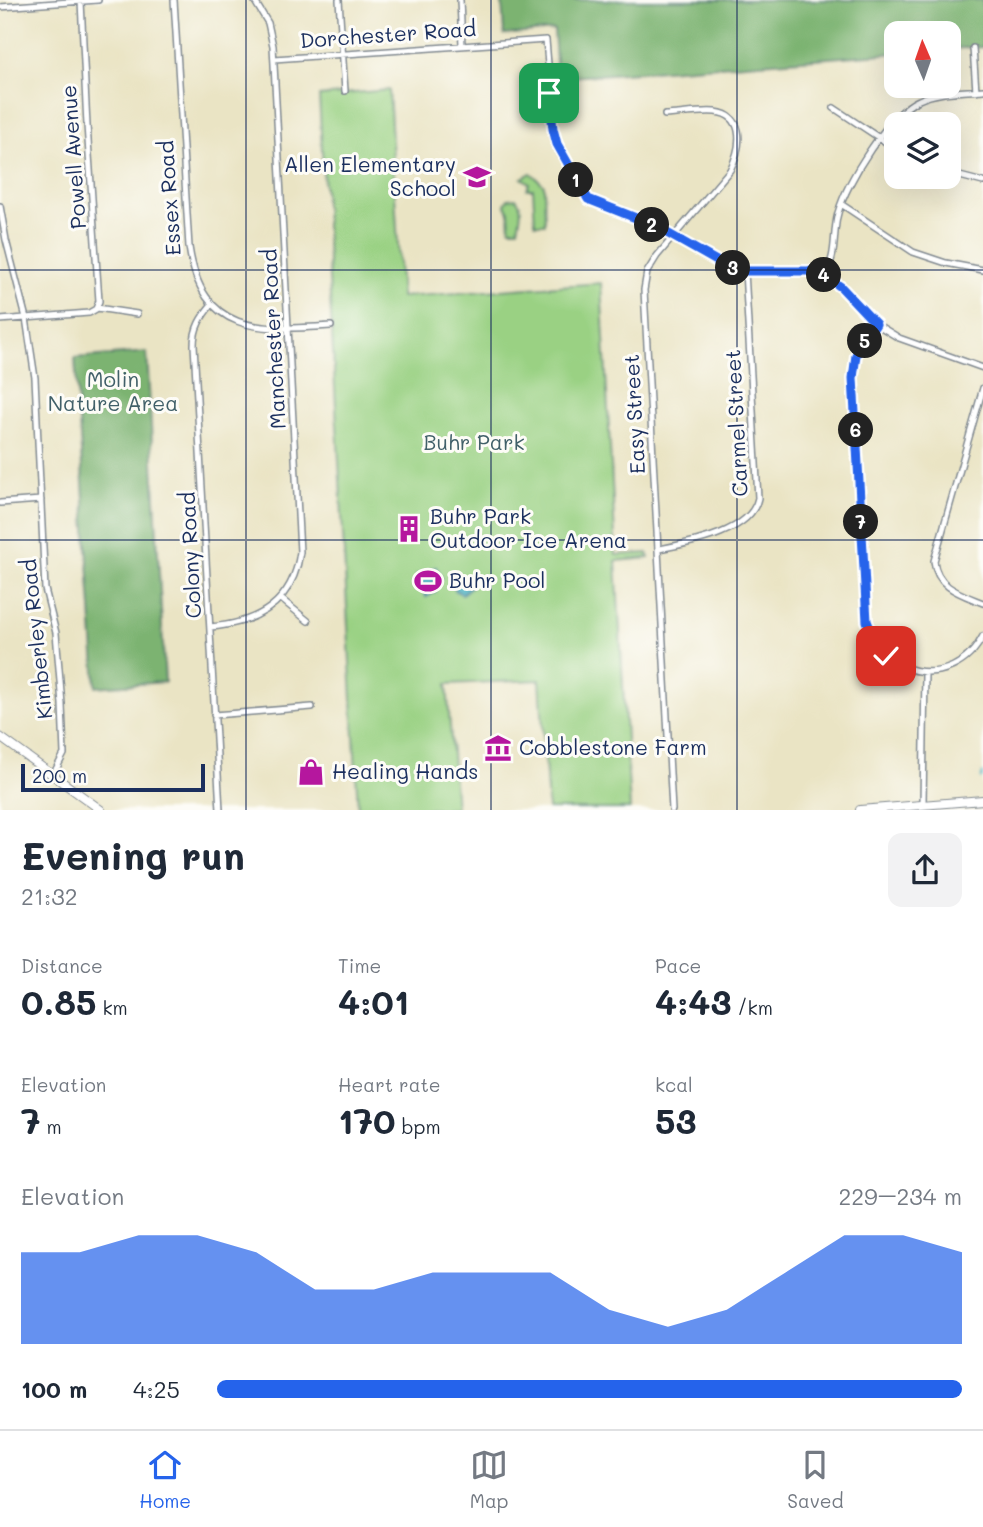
<!DOCTYPE html>
<html lang="en">
<head>
<meta charset="utf-8">
<style>
	body { margin:0; font-family:Mali,sans-serif; background:#f2f2f3; color:#1f2937; height:100vh; display:flex; flex-direction:column; font-size:26px; white-space:nowrap }
	* { box-sizing:border-box; margin:0 }
	p { font-size:23px; color:#747a83 }
	.icon { flex:none; width:38px; height:38px; fill:none; stroke:currentColor; stroke-width:2; stroke-linecap:round; stroke-linejoin:round }
	.map { position:relative; height:810px; overflow:hidden }
	.drawer { display:flex; flex-direction:column; background:#fff; flex:1 }
	.drawer>* { flex:none }
	.needle { width:46px; rotate:358deg }
	.buttons { position:absolute; left:884px; top:21px; display:grid; gap:14px }
	.buttons a { display:grid; place-items:center; width:77px; height:77px; border-radius:14px; background:#fff; box-shadow:0 7px 28px #0002; font-size:35px }
	.scale { position:absolute; left:21px; bottom:18px; width:184px; box-sizing:border-box; padding-left:7px; border:4px solid #1b2f5e; border-top:0; font-size:19px; line-height:24px; white-space:nowrap; color:#1b2f5e; -webkit-text-stroke:5px #fdfcf7; paint-order:stroke }
	.pin { position:absolute; display:grid; place-items:center; width:60px; height:60px; color:#fff; margin:-30px; border-radius:14px; box-shadow:0 4px 10px #0006 }
	.km { position:absolute; width:35px; height:35px; margin:-18px; border-radius:50%; background:#222; color:#fff; font-size:19px; line-height:35px; text-align:center }
	.round { display:grid; place-items:center; flex:none; width:74px; height:74px; border-radius:14px; background:#f2f2f3 }
	.summary { display:flex; align-items:center; justify-content:space-between; height:119px; padding:0 21px }
	h1 { font-size:38px; font-weight:700; line-height:52px }
	.metrics { display:grid; grid-template-columns:repeat(3,1fr); gap:10px; height:119px; padding:7px 21px }
	.metrics div { display:grid; align-content:center }
	.metrics b { font-size:35px; font-weight:700 }
	.metrics small { font-size:19px; font-weight:400 }
	.metrics p { font-size:19px }
	.chart { height:196px; padding:14px 21px }
	.chart p { display:flex; justify-content:space-between }
	.chart svg { width:100%; height:126px; margin-top:7px; fill:#2563eb; opacity:.7 }
	ul { padding:0 21px; list-style:none; font-size:23px }
	li { display:grid; grid-template-columns:112px 84px 1fr; align-items:center; height:52px }
	li i { height:18px; border-radius:9px; background:#2563eb }
	.tabs { display:flex; justify-content:space-around; align-items:center; height:98px; border-top:2px solid #e0e1e3; background:#fff; font-size:19px; color:#747a83 }
	.tabs a { display:grid; justify-items:center; gap:4px }
	.tabs .selected { color:#2563eb }
	.map>svg:first-child { display:block }
	.green { fill:#9ad183; stroke:#5a8070; stroke-width:2 }
	.forest { fill:#7bb371; stroke:#4b7168; stroke-width:2 }
	.water { fill:#40adbf; stroke:#2e6e8e; stroke-width:2 }
	.lines { fill:none; stroke-linecap:round; stroke-linejoin:round }
	.stream { stroke:#40adbf; stroke-width:2 }
	.minor-casing { stroke:#828a91; stroke-width:8 }
	.secondary-casing { stroke:#828a91; stroke-width:10 }
	.minor { stroke:#fff; stroke-width:5 }
	.secondary { stroke:#fff; stroke-width:8 }
	.route-casing { stroke:#fff; stroke-width:14 }
	.route { stroke:#2563eb; stroke-width:9 }
	.grid { fill:none; stroke:#1b2f5e; stroke-width:2; stroke-opacity:0.55 }
	.labels { text-anchor:middle; stroke-width:6; stroke-linejoin:round; paint-order:stroke }
	.street-label { font-size:21px; fill:#1b2f5e; stroke:#fdfcf7 }
	.poi-label { font-size:21px; fill:#1b2f5e; stroke:#fdfcf7; text-anchor:start }
	.park-label { font-size:21px; fill:#416069; stroke:#fdfcf7 }
</style>
</head>
<body>
<div class="map">
<svg width="983" height="810" viewBox="0 0 983 810">
	<rect width="100%" height="100%" fill="#fdfcf7"/>
	<filter id="ink" filterUnits="userSpaceOnUse"><feTurbulence type="fractalNoise" baseFrequency=".0143" numOctaves="2"/><feDisplacementMap in="SourceGraphic" scale="14" xChannelSelector="R" yChannelSelector="G"/><feConvolveMatrix kernelMatrix="1 2 1 2 8 2 1 2 1" color-interpolation-filters="sRGB"/></filter>
	<filter id="wash" filterUnits="userSpaceOnUse"><feTurbulence type="fractalNoise" baseFrequency=".00686" numOctaves="4" result="noise"/><feDisplacementMap in="SourceGraphic" scale="28" xChannelSelector="R" yChannelSelector="G"/><feGaussianBlur stdDeviation="1.57" result="paint"/><feColorMatrix in="noise" values="0 0 0 0 0 0 0 0 0 0 0 0 0 0 0 0 0 1.4 0 .05"/><feComposite in="paint" operator="in"/></filter>
	<g filter="url(#wash)">
		<rect width="100%" height="100%" fill="#eae4c4"/>
		<path class="green" d="M 389,90 L 401,297 L 601,283 L 616,555 L 648,553 L 649,558 L 616,561 L 630,809 L 548,809 L 540,680 L 447,684 L 456,809 L 358,809 L 319,96 Z
			M 531,173 L 544,185 L 545,224 L 535,224 L 533,189 L 527,189 L 529,183 L 522,178 Z
			M 516,198 C 524,208 520,217 518,229 L 510,229 L 509,212 L 505,204 L 508,199 Z"/>
		<path class="forest" d="M 502,0 L 983,0 L 983,47 L 949,49 L 948,33 L 896,33 L 896,53 L 557,78 L 554,30 L 504,35 Z
			M 147,352 L 165,682 L 96,687 L 75,358 Z"/>
		<path class="water" d="M 436,567 L 442,579 L 432,583 L 436,592 L 426,597 L 417,575 Z
			M 456,576 L 471,586 L 462,594 L 456,591 L 450,577 Z"/>
		<g class="lines">
			<path class="stream" d="M 981,779 L 983,773"/>
		</g>
	</g>
	<g filter="url(#ink)">
		<g class="lines">
			<defs>
				<path id="minor" d="M 174,0 L 189,247 C 202,335 259,331 331,326
					M 339,0 L 345,91
					M 460,0 L 462,45
					M 0,7 L 98,0
					M 973,48 L 976,91
					M 274,59 L 546,40 L 554,137 L 581,190 L 588,199 L 651,224 L 729,268 L 745,271 L 809,271 L 824,275 L 841,287 L 876,324 L 899,338 L 983,368
					M 834,108 L 896,149
					M 665,115 C 681,114 699,111 715,112 C 748,115 740,151 730,170 L 657,256 L 647,272 L 644,290 L 672,810
					M 948,173 L 983,182
					M 841,204 L 913,252 L 946,263 L 983,270
					M 0,206 L 6,240 L 26,318 L 35,378 L 45,589 L 56,633 L 62,704 L 64,754 L 53,775
					M 824,275 C 838,256 832,234 838,213 C 847,181 889,113 919,100 C 938,91 962,92 983,90
					M 212,304 C 201,317 194,328 194,345 L 220,810
					M 97,308 L 137,314
					M 0,320 L 89,313 L 96,309 L 99,301 L 87,125 L 81,1
					M 876,324 L 856,355 L 853,370 L 866,612 C 872,677 953,695 983,636
					M 983,388 L 934,561 C 937,588 961,594 983,603
					M 0,503 L 41,500
					M 659,549 C 689,543 751,533 758,498 L 745,271
					M 280,598 L 308,621
					M 210,627 C 258,623 293,603 300,552 L 273,46 L 268,23 L 254,0
					M 214,715 L 312,707
					M 923,804 L 925,673"/>
				<path id="secondary" d="M 0,737 L 101,810
					M 860,810 L 983,800"/>
			</defs>
			<use href="#minor" class="minor-casing"/>
			<use href="#secondary" class="secondary-casing"/>
			<use href="#minor" class="minor"/>
			<use href="#secondary" class="secondary"/>
		</g>
	</g>
	<g class="lines" filter="url(#ink)">
		<defs>
			<path id="route" d="M 549,93 L 553,129 L 557,144 L 588,199 L 651,224 L 729,268 L 745,271 L 808,271 L 824,275 L 841,287 L 876,324 L 856,355 L 853,378 L 867,621 L 876,644 L 886,656"/>
		</defs>
		<use href="#route" class="route-casing"/>
		<use href="#route" class="route"/>
	</g>
	<path class="grid" d="M 246,0 L 246,810M 491,0 L 491,810M 737,0 L 737,810M 0,270 L 983,270M 0,540 L 983,540"/>
	<defs>
		<symbol id="school-bare" viewBox="-9 -9 18 18"><path d="M0-5L7-2L0 1L-7-2ZM-4 1L0 2.5L4 1V4Q0 6-4 4Z" fill="#b5179e" stroke="#fdfcf7" stroke-width="2.5" paint-order="stroke"/></symbol>
		<symbol id="building-bare" viewBox="-9 -9 18 18"><path d="M-4-6H4V6H1V3H-1V6H-4ZM-2.5-4.3h1.7v1.8h-1.7ZM.8-4.3h1.7v1.8H.8ZM-2.5-1h1.7V.8h-1.7ZM.8-1h1.7V.8H.8Z" fill="#b5179e" stroke="#fdfcf7" stroke-width="2.5" paint-order="stroke"/></symbol>
		<symbol id="stadium-bare" viewBox="-9 -9 18 18"><path d="M0-5a6.5 5 0 1 0 0 10a6.5 5 0 1 0 0-10ZM-3.5-1.8h7v3.6h-7Z" fill="#b5179e" stroke="#fdfcf7" stroke-width="2.5" paint-order="stroke"/></symbol>
		<symbol id="museum-bare" viewBox="-9 -9 18 18"><path d="M0-6L6-3V-2H-6V-3ZM-5-1h2V3h-2ZM-1-1h2V3h-2ZM3-1h2V3H3ZM-6 4H6V6H-6Z" fill="#b5179e" stroke="#fdfcf7" stroke-width="2.5" paint-order="stroke"/></symbol>
		<symbol id="shop-bare" viewBox="-9 -9 18 18"><path d="M-5-2.5h2.3a2.7 3.5 0 0 1 5.4 0H5L5.5 6h-11ZM-1.5-2.5h3a1.5 2.3 0 0 0-3 0Z" fill="#b5179e" stroke="#fdfcf7" stroke-width="2.5" paint-order="stroke"/></symbol>
	</defs>
	<g fill-rule="evenodd">
		<use href="#school-bare" x="458" y="158" width="38" height="38"/>
		<use href="#building-bare" x="390" y="510" width="38" height="38"/>
		<use href="#stadium-bare" x="409" y="562" width="38" height="38"/>
		<use href="#museum-bare" x="479" y="729" width="38" height="38"/>
		<use href="#shop-bare" x="292" y="753" width="38" height="38"/>
	</g>
	<g class="labels">
		<g class="street-label">
			<text transform="translate(388 35) rotate(-4)" y="7">Dorchester Road</text>
			<text transform="translate(74 157) rotate(-94)" y="7">Powell Avenue</text>
			<text transform="translate(170 198) rotate(-94)" y="7">Essex Road</text>
			<text transform="translate(274 339) rotate(-93)" y="7">Manchester Road</text>
			<text transform="translate(635 414) rotate(-93)" y="7">Easy Street</text>
			<text transform="translate(737 423) rotate(-93)" y="7">Carmel Street</text>
			<text transform="translate(191 555) rotate(-93)" y="7">Colony Road</text>
			<text transform="translate(37 639) rotate(-96)" y="7">Kimberley Road</text>
		</g>
		<g class="poi-label">
			<text x="456" y="172" text-anchor="end">Allen Elementary<tspan x="456" dy="24">School</tspan></text>
			<text x="430" y="524">Buhr Park<tspan x="430" dy="24">Outdoor Ice Arena</tspan></text>
			<text x="449" y="588">Buhr Pool</text>
			<text x="519" y="755">Cobblestone Farm</text>
			<text x="332" y="779">Healing Hands</text>
		</g>
		<g class="park-label">
			<text x="113" y="387">Molin<tspan x="113" dy="24">Nature Area</tspan></text>
			<text x="474" y="450">Buhr Park</text>
		</g>
	</g>
</svg>
<div class="buttons">
<a><svg class="needle" viewBox="-14 -14 28 28"><path d="M0-13l5 13h-10z" fill="#e53935"/><path d="M0 13l5-13h-10z" fill="#747a83"/></svg></a>
<a><svg class="icon" aria-label="layers" viewBox="0 0 24 24"><path d="M12 4l9 5-9 5-9-5zM3 14l9 5 9-5"/></svg></a>
</div>
<div class="scale">200 m</div>
<div class="pin" style="left:549px;top:93px;background:#1e9e55"><svg class="icon" aria-label="arrive" viewBox="0 0 24 24"><path d="M6 21V4h12l-3 4 3 4H6"/></svg></div>
<div class="pin" style="left:886px;top:656px;background:#d93025"><svg class="icon" aria-label="check" viewBox="0 0 24 24"><path d="M5 12l5 5 9-10"/></svg></div>
<b class="km" style="left:576px;top:180px">1</b>
<b class="km" style="left:652px;top:225px">2</b>
<b class="km" style="left:733px;top:268px">3</b>
<b class="km" style="left:824px;top:275px">4</b>
<b class="km" style="left:865px;top:341px">5</b>
<b class="km" style="left:856px;top:430px">6</b>
<b class="km" style="left:861px;top:522px">7</b>
</div>
<section class="drawer">
<div class="summary"><div><h1>Evening run</h1><p>21:32</p></div><a class="round"><svg class="icon" aria-label="share" viewBox="0 0 24 24"><path d="M12 15V3M7 8l5-5 5 5M5 13v7h14v-7"/></svg></a></div>
<div class="metrics">
<div><p>Distance</p><b>0.85<small> km</small></b></div>
<div><p>Time</p><b>4:01</b></div>
<div><p>Pace</p><b>4:43<small> /km</small></b></div>
</div>
<div class="metrics">
<div><p>Elevation</p><b>7<small> m</small></b></div>
<div><p>Heart rate</p><b>170<small> bpm</small></b></div>
<div><p>kcal</p><b>53</b></div>
</div>
<div class="chart"><p><span>Elevation</span>229–234 m</p>
<svg viewBox="0 0 160 44" preserveAspectRatio="none"><path d="M0 44V12L10 12L20 6L30 6L40 12L50 25L60 25L70 19L80 19L90 19L100 32L110 38L120 32L130 19L140 6L150 6L160 12V44z"/></svg>
</div>
<ul>
<li><b>100 m</b>4:25<i style="width:100%"></i></li>
</ul>
</section>
<nav class="tabs">
<a class="selected"><svg class="icon" aria-label="home" viewBox="0 0 24 24"><path d="M3 11l9-7 9 7M6 9v11h12V9"/></svg>Home</a>
<a><svg class="icon" aria-label="map" viewBox="0 0 24 24"><path d="M3 6l6-2 6 2 6-2v14l-6 2-6-2-6 2zM9 4v14M15 6v14"/></svg>Map</a>
<a><svg class="icon" aria-label="saved" viewBox="0 0 24 24"><path d="M7 4h10v16l-5-4-5 4z"/></svg>Saved</a>
</nav>
</body>
</html>
